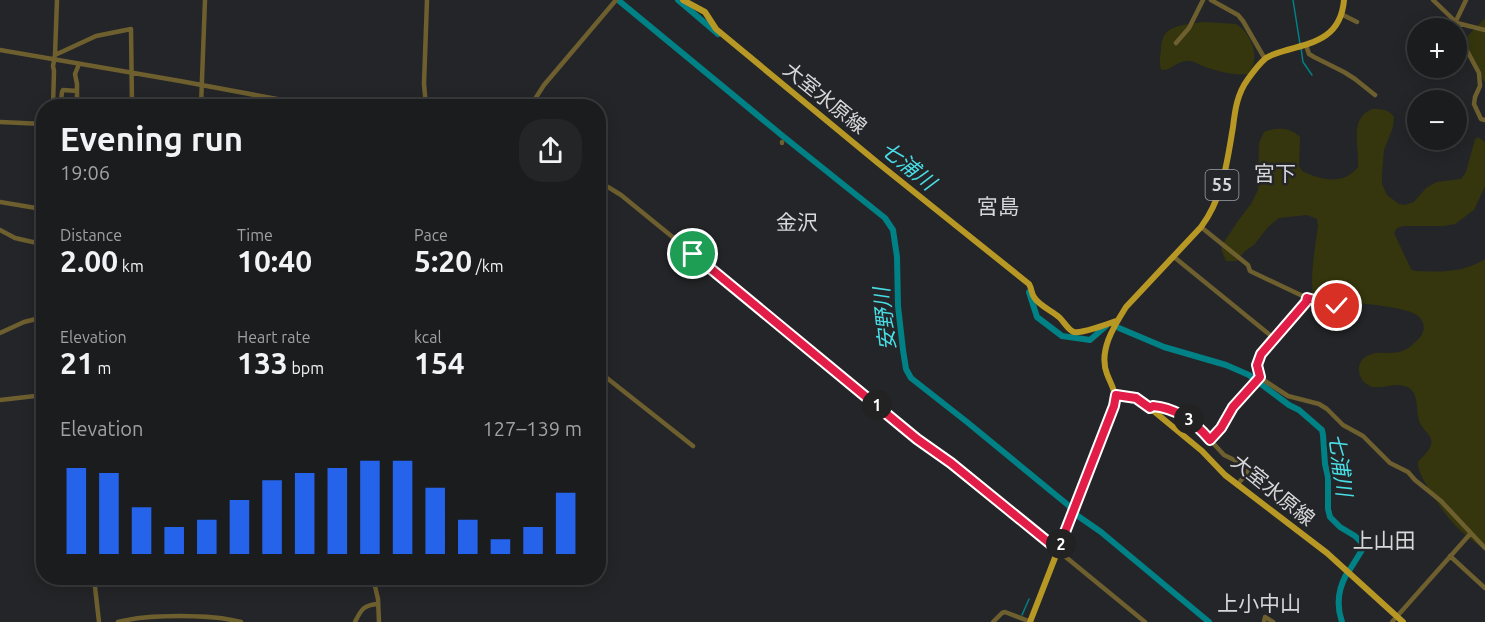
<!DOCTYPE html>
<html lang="en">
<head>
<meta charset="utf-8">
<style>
	body { margin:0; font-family:Ubuntu,"Noto Sans JP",sans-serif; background:#242527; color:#f1f3f6; height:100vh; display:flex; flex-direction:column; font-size:22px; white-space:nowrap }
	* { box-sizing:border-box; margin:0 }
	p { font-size:20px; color:#a0a1a4 }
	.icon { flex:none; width:33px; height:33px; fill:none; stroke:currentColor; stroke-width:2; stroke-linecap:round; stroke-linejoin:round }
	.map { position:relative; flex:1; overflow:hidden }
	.panel { position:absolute; left:36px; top:99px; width:570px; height:486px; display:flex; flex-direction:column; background:#1b1c1e; border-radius:24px; box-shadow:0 3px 15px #0003,0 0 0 2px #393a3c }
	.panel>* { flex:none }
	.tools { position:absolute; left:1407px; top:18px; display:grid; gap:12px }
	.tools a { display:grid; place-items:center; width:60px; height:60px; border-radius:50%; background:#1b1c1e; box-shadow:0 3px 15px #0003,0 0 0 2px #393a3c; font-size:30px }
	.pin { position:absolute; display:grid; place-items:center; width:51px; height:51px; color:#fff; margin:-26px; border:3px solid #fff; border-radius:50%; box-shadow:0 2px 6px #0007 }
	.km { position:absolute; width:30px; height:30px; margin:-15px; border-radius:50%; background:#222; color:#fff; font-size:16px; line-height:30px; text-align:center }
	.round { display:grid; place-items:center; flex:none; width:63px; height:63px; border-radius:24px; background:#242527 }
	.overview { display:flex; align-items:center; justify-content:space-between; height:102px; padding:0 24px }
	h1 { font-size:33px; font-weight:700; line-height:45px }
	.figures { display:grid; grid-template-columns:repeat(3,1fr); gap:9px; height:102px; padding:6px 24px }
	.figures div { display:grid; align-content:center }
	.figures b { font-size:30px; font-weight:700 }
	.figures small { font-size:16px; font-weight:400 }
	.figures p { font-size:16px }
	.chart { height:168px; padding:12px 24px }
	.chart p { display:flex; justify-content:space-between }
	.chart svg { width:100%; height:108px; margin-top:6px; stroke:#2563eb; stroke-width:6 }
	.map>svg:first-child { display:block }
	.green { fill:#35360d }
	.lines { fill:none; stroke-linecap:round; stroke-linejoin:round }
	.stream { stroke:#008186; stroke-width:1.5 }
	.river { stroke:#008186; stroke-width:6 }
	.minor { stroke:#6e5f2f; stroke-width:4.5 }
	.major { stroke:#b89825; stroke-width:6 }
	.route-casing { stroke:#fff; stroke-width:12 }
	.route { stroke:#e11d48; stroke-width:8 }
	.labels { text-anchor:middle; stroke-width:5; stroke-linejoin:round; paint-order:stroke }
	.shield { fill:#242528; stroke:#a1a2a5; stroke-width:1.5 }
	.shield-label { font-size:18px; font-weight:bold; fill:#d7d7da }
	.street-label { font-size:20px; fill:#d7d7da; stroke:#242528 }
	.water-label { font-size:21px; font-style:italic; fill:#48dee5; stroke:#242528 }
	.neighbourhood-label { font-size:21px; fill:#d7d7da; stroke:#242528 }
</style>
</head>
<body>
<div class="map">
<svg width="1485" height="622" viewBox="0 0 1485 622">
	<rect width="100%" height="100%" fill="#242528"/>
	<path class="green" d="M 1485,18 L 1485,83 L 1464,48 L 1464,40 Z
		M 1204,22 L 1236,24 C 1247,30 1256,47 1254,59 C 1254,65 1251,69 1248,74 C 1235,76 1217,71 1205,67 C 1199,65 1193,60 1187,61 C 1177,61 1171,71 1161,70 C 1159,63 1160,57 1161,50 C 1161,44 1162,37 1167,32 C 1174,25 1194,23 1204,22 Z
		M 1372,109 C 1381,109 1389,109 1394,117 L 1393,127 L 1384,150 L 1382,174 L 1382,184 L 1387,195 L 1399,204 L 1405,205 L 1414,202 L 1426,188 L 1433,184 L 1437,182 L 1461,179 L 1466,172 L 1475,139 L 1478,137 L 1485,142 L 1485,186 L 1474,210 L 1455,224 L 1444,226 L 1403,226 L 1397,228 L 1394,233 L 1411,269 L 1415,271 C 1440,272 1463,273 1485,259 L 1485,549 C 1458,533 1441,511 1426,484 C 1422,477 1418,471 1418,462 C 1422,457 1430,451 1431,444 C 1433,436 1425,432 1421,425 C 1414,414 1422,390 1404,386 C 1391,382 1376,393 1365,383 C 1356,375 1357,361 1367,356 C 1381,348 1399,360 1414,343 C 1418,340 1421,337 1423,332 C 1425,326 1423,320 1418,316 C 1410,308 1364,303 1352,303 C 1340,303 1326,306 1316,302 C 1307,288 1316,243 1318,226 L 1317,219 L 1307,215 L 1279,218 L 1268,227 L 1254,245 L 1245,251 L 1237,261 L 1226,261 L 1221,249 L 1224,242 L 1238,221 L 1251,204 L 1258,190 L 1259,143 L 1264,132 C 1277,127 1290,127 1300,137 L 1299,166 L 1302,171 C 1321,180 1343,186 1358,167 C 1360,147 1348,119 1372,109 Z"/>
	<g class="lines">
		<path class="stream" d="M 1293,0 L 1300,44
			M 1301,48 L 1303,62 L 1312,75
			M 1022,615 L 1029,599"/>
		<path class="river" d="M 618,0 L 784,137 L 885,218 L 893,230 L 897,257 L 898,306 L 903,350 L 906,369 L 911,378 L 967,422 L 1068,505 L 1078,516 L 1101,532 L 1209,622
			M 678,0 L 718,34
			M 1029,292 L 1037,317 L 1062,336 L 1090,340 L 1106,326
			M 1119,328 L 1164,347 L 1226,365 L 1249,375 L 1289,405 L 1299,410 L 1314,423 L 1322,430 L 1323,435 L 1325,464 L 1328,477 L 1328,509 L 1330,517 L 1340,527 L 1355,536 L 1363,544 L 1362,550 L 1349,571
			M 1342,622 C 1336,605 1338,590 1346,575"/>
		<path class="minor" d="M 1211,0 L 1238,15 L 1243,21 L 1265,59
			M 1433,0 L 1457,23 L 1485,30
			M 1341,14 L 1357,22
			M 1456,21 L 1466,0
			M 1457,23 L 1464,45 L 1479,73 L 1480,86 L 1475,97 L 1474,104 L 1481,119 L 1485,120
			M 1176,43 L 1189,28 L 1203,0
			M 1306,45 L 1309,54 L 1314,57 L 1344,72 L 1355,79 L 1375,95
			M 0,50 L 180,81 L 277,99 L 312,106
			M 55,55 L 96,36 L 131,29 L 132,106
			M 76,104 L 63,103 L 61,101 L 62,92 L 63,90 L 77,91
			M 53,106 L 54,71 L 53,66 L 55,55 L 57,0
			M 77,106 L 77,84 L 75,74 L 79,64
			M 201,106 L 205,0
			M 426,106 L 424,84 L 427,0
			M 534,106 L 535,99 L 544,85 L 616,0
			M 0,122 L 44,124
			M 782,143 L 782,142
			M 598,183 L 608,187 L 621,195 L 767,314 L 917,439 L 951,463 L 1145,622
			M 0,202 L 36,208 L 44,213
			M 1201,227 L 1248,265 L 1250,271 L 1307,298 L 1337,306
			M 0,230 L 15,238 L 37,243 L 44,248
			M 1174,257 L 1275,339
			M 44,261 C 35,273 36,281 44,292
			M 1307,298 L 1306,302 L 1261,354 L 1257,365 L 1259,377 L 1288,396 L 1319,404 L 1327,409 L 1343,425 L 1363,436 L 1390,463 L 1408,472 L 1415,480 L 1441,501 L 1485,548
			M 0,333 L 24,322 L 44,317
			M 598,371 L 693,446
			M 0,400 L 44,395
			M 1150,408 L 1153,406 L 1167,408 L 1181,414 L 1193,422 L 1201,430 L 1224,455 L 1249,467 L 1248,472 L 1237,485
			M 1210,440 L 1221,428 L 1233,407 L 1259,377
			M 1450,556 L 1485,588
			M 94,578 L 99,622
			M 373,578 L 378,599 L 379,622
			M 118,622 C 148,614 211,614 241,622
			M 355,622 C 361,610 363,605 378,604
			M 993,622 L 1002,613 L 1005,612 L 1031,622
			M 1264,622 L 1265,617 L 1273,622
			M 1392,622 L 1471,533"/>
		<path class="major" d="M 683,0 L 705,12 L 716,29 L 878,163 L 1029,284 C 1032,289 1031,293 1034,297 C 1039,306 1053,311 1060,318 C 1064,322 1069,331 1074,332 C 1080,334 1108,324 1116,321
			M 1116,395 L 1136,398 L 1150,408 L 1202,451 L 1225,475 L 1327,553 L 1403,622
			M 1030,622 L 1114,406 C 1117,392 1112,387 1107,374 C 1098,351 1114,326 1126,307 L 1201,227 C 1223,198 1227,162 1233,127 C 1235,110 1237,94 1248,79 C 1253,72 1259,64 1266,58 C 1272,54 1280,52 1287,50 C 1317,42 1341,36 1344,0"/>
	</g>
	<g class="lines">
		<defs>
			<path id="route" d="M 693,254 L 917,439 L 951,463 L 1058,550 L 1114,406 L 1116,395 L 1136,398 L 1150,408 L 1153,406 C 1177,408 1195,422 1210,440 L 1221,428 L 1233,407 L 1260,377 L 1257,365 L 1261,354 L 1306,302 L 1307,298 L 1337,306"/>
		</defs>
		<use href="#route" class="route-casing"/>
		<use href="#route" class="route"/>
	</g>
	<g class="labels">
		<rect class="shield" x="1205.5" y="170" width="33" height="30" rx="4.5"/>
		<g class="shield-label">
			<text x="1222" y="191">55</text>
		</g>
		<g class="street-label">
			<text transform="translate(825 98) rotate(39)" y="7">大室水原線</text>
			<text transform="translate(1273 490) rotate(39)" y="7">大室水原線</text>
		</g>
		<g class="water-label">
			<text transform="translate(908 166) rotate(39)" y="7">七浦川</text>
			<text transform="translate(885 319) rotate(-96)" y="7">安野川</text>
			<text transform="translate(1340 465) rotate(82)" y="7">七浦川</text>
		</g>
		<g class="neighbourhood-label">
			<text x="1275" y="181">宮下</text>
			<text x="998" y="214">宮島</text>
			<text x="797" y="230">金沢</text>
			<text x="1384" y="548">上山田</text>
			<text x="1259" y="611">上小中山</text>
		</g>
	</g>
</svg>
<div class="tools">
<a>+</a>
<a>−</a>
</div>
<div class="pin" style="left:693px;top:254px;background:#1e9e55"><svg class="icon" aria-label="arrive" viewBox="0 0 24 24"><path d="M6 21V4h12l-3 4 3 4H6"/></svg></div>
<div class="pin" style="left:1337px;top:306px;background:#d93025"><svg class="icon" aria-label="check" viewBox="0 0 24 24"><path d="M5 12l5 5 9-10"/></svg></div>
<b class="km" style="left:877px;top:405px">1</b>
<b class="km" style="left:1061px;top:544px">2</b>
<b class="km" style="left:1189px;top:419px">3</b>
<section class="panel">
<div class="overview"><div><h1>Evening run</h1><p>19:06</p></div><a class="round"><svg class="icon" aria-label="share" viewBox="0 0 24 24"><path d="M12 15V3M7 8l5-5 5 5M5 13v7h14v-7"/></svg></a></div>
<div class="figures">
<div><p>Distance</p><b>2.00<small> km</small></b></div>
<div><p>Time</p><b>10:40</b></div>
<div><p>Pace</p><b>5:20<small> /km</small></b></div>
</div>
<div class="figures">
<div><p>Elevation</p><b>21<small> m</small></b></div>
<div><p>Heart rate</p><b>133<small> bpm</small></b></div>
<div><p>kcal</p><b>154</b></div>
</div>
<div class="chart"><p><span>Elevation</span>127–139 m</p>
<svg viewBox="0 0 160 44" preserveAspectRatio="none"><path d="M5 44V9M15 44V11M25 44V25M35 44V33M45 44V30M55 44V22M65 44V14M75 44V11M85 44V9M95 44V6M105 44V6M115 44V17M125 44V30M135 44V38M145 44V33M155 44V19"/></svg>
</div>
</section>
</div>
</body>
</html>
